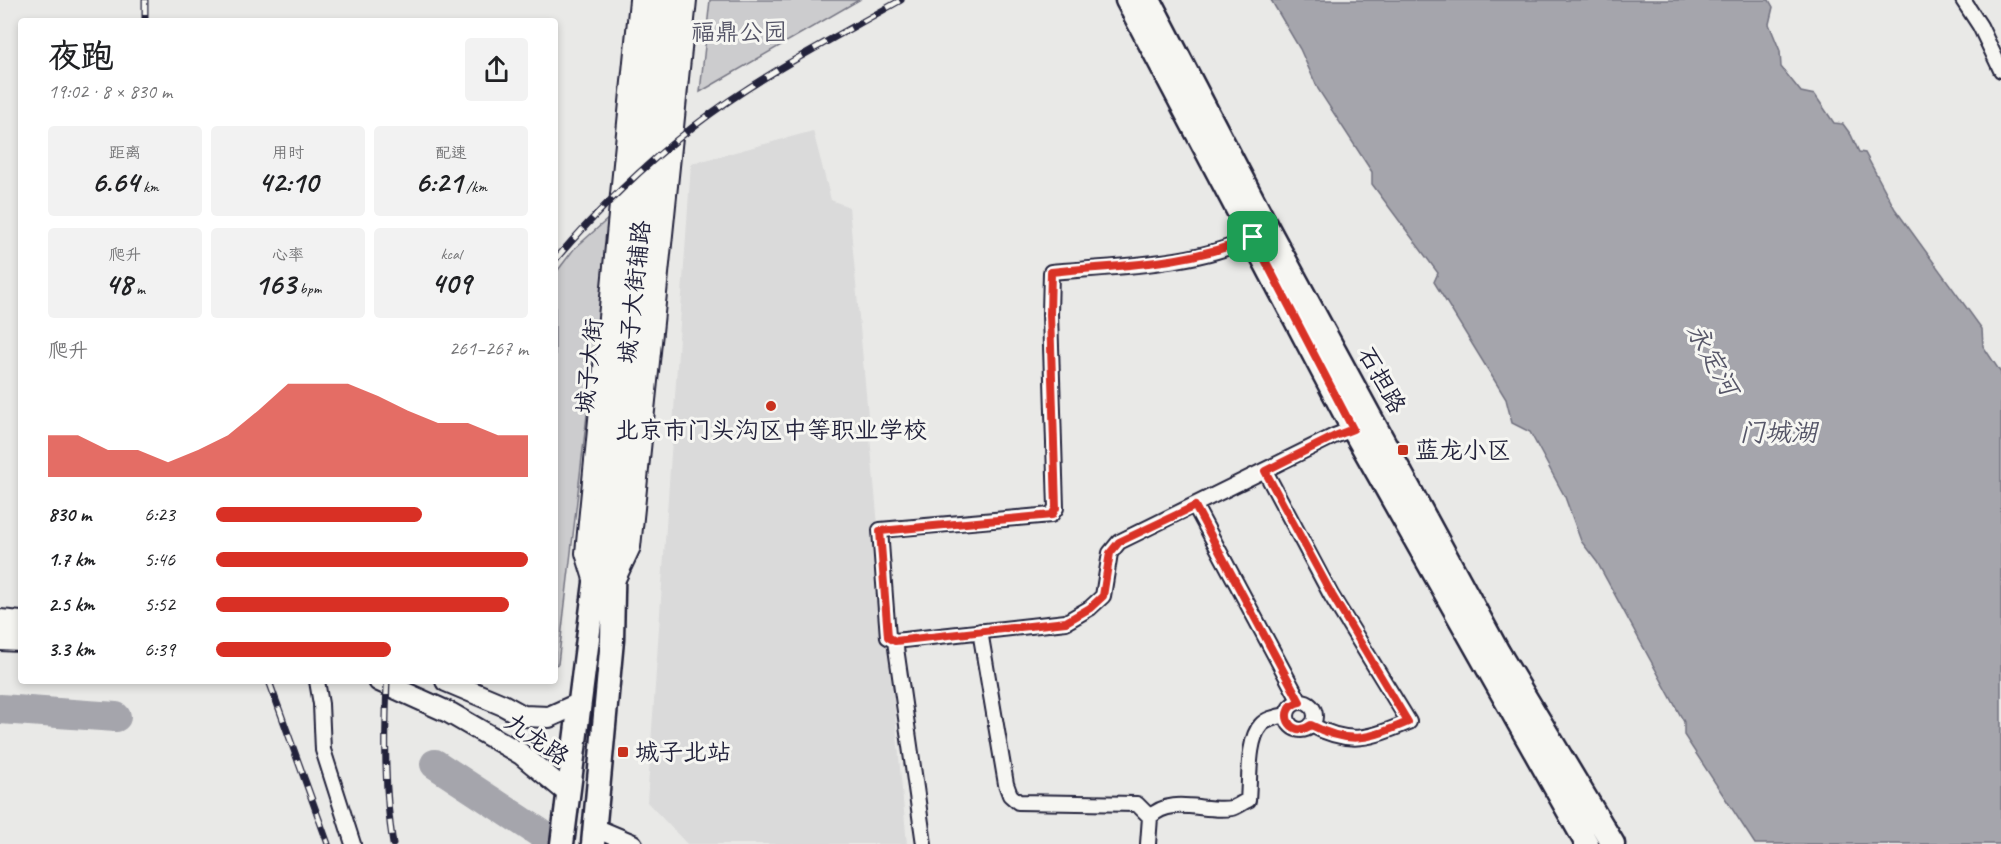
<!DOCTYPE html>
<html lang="zh">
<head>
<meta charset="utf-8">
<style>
	body { margin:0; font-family:Caveat,"LXGW WenKai TC",sans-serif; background:#f2f2f2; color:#202124; height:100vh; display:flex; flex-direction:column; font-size:22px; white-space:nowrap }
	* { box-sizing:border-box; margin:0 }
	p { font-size:20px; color:#757577 }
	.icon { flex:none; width:33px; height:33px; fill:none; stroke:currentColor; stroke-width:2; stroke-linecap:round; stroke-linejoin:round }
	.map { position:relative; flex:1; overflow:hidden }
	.drawer { position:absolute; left:18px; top:18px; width:540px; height:666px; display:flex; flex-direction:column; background:#fff; border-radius:6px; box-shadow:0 3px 9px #0003 }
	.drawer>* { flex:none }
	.pin { position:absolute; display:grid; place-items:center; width:51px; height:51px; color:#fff; margin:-26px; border-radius:12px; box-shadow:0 3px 9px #0006 }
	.round { display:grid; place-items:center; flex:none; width:63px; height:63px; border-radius:6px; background:#f2f2f2 }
	.headline { display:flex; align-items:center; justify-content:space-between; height:102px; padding:0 30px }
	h1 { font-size:33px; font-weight:700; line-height:45px }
	.stats { display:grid; grid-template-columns:repeat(3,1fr); gap:9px; height:102px; padding:6px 30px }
	.stats div { display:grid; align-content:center; border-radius:6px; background:#f2f2f2; text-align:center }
	.stats b { font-size:30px; font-weight:700 }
	.stats small { font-size:16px; font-weight:400 }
	.stats p { font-size:16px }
	.chart { height:168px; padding:12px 30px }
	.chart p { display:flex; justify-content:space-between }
	.chart svg { width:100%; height:108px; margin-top:6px; fill:#d93025; opacity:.7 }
	ul { padding:0 30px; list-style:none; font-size:20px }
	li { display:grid; grid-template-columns:96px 72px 1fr; align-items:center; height:45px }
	li i { height:15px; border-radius:8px; background:#d93025 }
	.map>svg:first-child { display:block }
	.built { fill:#dadada }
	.green { fill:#ccccce; stroke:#777784; stroke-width:1.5 }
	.water { fill:#a5a5ac; stroke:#71717f; stroke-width:1.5 }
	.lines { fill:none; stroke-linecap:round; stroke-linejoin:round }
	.river { stroke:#a5a5ac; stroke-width:30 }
	.minor-casing { stroke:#22223b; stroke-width:18 }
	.tertiary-casing { stroke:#22223b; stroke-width:22 }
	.secondary-casing { stroke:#22223b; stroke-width:24 }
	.primary-casing { stroke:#22223b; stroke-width:27 }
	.minor { stroke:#f6f6f2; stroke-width:14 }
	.tertiary { stroke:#f6f6f2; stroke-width:18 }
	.secondary { stroke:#f6f6f2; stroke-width:20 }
	.primary { stroke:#f6f6f2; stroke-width:22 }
	.rail-casing { stroke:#22223b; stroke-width:7 }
	.rail { stroke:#f6f6f2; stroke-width:4.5; stroke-dasharray:14; stroke-linecap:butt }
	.route-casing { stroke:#fff; stroke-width:12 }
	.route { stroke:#d93025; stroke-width:8 }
	.poi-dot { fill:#c8321e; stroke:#f6f6f2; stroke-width:2 }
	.labels { text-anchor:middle; stroke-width:6; stroke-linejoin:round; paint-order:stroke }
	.park-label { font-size:24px; fill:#555567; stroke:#f6f6f2 }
	.street-label { font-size:24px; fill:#22223b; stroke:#f6f6f2 }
	.poi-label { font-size:24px; fill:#22223b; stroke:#f6f6f2; text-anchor:start }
	.water-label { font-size:26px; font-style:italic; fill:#565668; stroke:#f6f6f2 }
</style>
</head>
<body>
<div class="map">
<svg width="2001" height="844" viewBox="0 0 2001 844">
	<rect width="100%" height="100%" fill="#e9e9e7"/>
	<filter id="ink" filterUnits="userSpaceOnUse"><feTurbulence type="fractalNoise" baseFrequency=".0167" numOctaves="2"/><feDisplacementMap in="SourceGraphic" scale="12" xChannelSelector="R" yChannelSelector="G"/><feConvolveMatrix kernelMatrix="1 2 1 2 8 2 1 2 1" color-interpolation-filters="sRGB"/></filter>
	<g filter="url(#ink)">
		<path class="built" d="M 813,131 L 831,200 L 849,207 L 907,844 L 687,844 L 647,802 L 691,164 Z"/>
		<path class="green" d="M 710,0 L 859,0 L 700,92 Z
			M 610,217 L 558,664 L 555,665 L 555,274 L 574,249 Z"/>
		<path class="water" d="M 1271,0 L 1769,0 L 1773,7 L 1769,24 L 1780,51 L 1781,67 L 1801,92 L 1815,95 L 1834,123 L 1843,124 L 1851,135 L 1859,152 L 1865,153 L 1895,209 L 1982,329 L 1983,346 L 2001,373 L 2001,844 L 1755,844 L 1684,735 L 1684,722 L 1597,562 L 1581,541 L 1565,497 L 1530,432 L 1512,423 L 1506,399 L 1434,282 L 1438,273 L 1372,184 L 1372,172 L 1318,89 L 1300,49 Z"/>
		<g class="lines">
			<path class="river" d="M 0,709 L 116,717
				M 435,764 L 540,833"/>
			<defs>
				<path id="minor" d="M 1963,0 L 1980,26 L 2001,70
					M 1265,471 L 1331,595 L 1409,722 C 1370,738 1351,746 1311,725
					M 1195,506 L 1300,702
					M 980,631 L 1006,784 L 1010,795 L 1018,802 L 1137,804 L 1150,817
					M 895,641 L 1066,622 L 1090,608 L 1103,596 L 1110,553 L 1119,542 L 1334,436 L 1353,429
					M 317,681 L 321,704 L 323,750 L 353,844
					M1287 716a14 14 0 1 1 28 0a14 14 0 1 1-28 0Z
					M 924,844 L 895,641 L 888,637 L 880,530 L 1051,515 L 1056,508 L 1050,314 L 1051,272 C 1108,267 1211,265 1258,233
					M 1148,844 L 1150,817 C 1172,795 1205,813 1232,808 C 1237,807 1243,802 1248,800 C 1250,780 1247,740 1261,725 C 1267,718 1278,717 1287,715"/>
				<path id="tertiary" d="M 593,579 L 585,553 L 639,0
					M 615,581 L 631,547 L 687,0
					M 595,828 L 633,844"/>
				<path id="secondary" d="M 0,620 L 21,622
					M 0,640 L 21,641
					M 379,681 L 450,713 L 521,754 L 568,793
					M 446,681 L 503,705 L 523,716 L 549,717 L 580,703"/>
				<path id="primary" d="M 1127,0 L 1353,429 L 1587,844
					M 1149,0 L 1267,227 L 1498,652 L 1613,844
					M 562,844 L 595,583 L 652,0
					M 593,844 L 612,640 L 614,547 L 671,0"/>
			</defs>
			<use href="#minor" class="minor-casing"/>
			<use href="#tertiary" class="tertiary-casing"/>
			<use href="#secondary" class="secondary-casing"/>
			<use href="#primary" class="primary-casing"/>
			<use href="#minor" class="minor"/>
			<use href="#tertiary" class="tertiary"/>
			<use href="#secondary" class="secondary"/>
			<use href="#primary" class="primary"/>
			<defs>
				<path id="rail" d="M 145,0 L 145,21
					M 555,260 C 597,211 642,167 693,127 C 757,77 831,40 901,0
					M 269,681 L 328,844
					M 387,681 C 385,736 384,790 393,844"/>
			</defs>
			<use href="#rail" class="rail-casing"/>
			<use href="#rail" class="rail"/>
		</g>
	</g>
	<g class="lines" filter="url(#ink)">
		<defs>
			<path id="route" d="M 1253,237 L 1353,429 L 1335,436 L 1265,471 L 1332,595 L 1408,722 C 1370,738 1351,746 1311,725 C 1290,741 1275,707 1300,702 L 1195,506 L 1119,542 L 1110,553 L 1103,596 L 1090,608 L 1066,622 L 895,641 L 888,637 L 880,531 L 1052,515 L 1056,508 L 1050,314 L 1051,272 C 1119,265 1190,265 1253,237 Z"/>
		</defs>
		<use href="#route" class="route-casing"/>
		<use href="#route" class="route"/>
	</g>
	<g class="poi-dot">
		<circle cx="771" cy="406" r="6"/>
		<rect x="1397" y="444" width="12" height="12" rx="3"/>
		<rect x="617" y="746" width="12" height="12" rx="3"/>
	</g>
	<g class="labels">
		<g class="park-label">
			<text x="739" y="40">福鼎公园</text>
		</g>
		<g class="street-label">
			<text transform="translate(634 292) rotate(-84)" y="8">城子大街辅路</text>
			<text transform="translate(589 366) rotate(-84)" y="8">城子大街</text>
			<text transform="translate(1382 380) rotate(61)" y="8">石担路</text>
			<text transform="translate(537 739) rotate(35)" y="8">九龙路</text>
		</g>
		<g class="poi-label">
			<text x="771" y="438" text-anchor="middle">北京市门头沟区中等职业学校</text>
			<text x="1415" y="458">蓝龙小区</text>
			<text x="635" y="760">城子北站</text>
		</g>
		<g class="water-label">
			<text transform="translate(1713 359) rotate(61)" y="9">永定河</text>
			<text x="1778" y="441">门城湖</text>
		</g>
	</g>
</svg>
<div class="pin" style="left:1253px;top:237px;background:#1e9e55"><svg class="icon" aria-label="arrive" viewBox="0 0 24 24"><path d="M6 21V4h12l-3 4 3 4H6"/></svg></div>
<section class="drawer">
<div class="headline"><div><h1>夜跑</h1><p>19:02 · 8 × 830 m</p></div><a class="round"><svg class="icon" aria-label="share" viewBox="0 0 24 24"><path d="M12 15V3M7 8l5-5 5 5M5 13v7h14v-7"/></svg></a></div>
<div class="stats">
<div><p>距离</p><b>6.64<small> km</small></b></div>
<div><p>用时</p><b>42:10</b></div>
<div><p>配速</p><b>6:21<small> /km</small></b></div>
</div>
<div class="stats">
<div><p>爬升</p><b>48<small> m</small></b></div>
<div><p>心率</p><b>163<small> bpm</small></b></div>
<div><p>kcal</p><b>409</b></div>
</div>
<div class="chart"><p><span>爬升</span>261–267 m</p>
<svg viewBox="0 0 160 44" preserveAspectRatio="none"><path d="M0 44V27L10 27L20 33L30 33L40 38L50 33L60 27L70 17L80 6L90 6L100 6L110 11L120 17L130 22L140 22L150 27L160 27V44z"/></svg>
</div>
<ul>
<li><b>830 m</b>6:23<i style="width:66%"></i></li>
<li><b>1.7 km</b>5:46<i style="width:100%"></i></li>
<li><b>2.5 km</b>5:52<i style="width:94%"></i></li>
<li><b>3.3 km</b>6:39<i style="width:56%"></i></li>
</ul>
</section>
</div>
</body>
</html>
